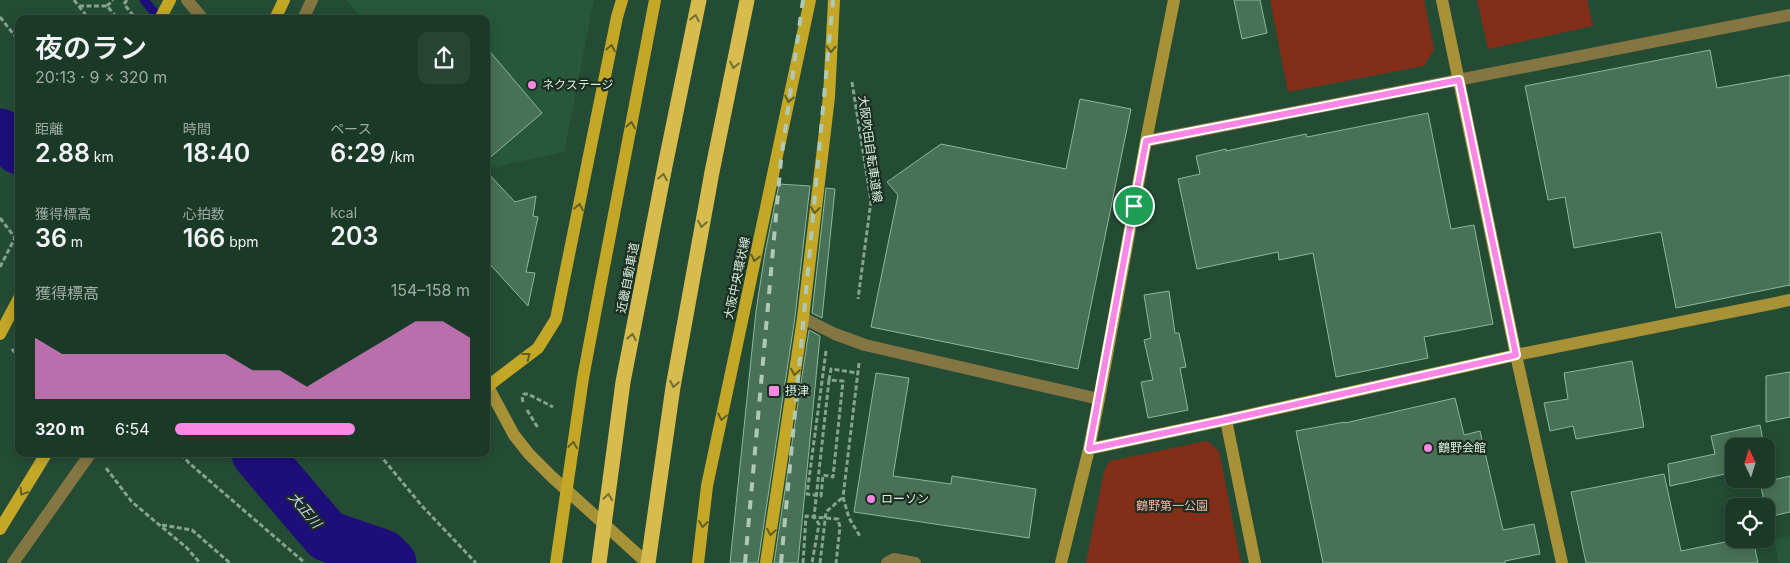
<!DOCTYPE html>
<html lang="ja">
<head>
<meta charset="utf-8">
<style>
	body { margin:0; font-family:Inter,"Noto Sans JP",sans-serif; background:#284433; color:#f1f3f6; height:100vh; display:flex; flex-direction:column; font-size:19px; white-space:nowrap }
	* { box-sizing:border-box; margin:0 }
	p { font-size:16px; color:#a0aca7 }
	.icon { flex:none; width:28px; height:28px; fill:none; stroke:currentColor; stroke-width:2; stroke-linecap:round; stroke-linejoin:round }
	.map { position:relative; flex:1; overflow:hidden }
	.details { position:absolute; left:15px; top:15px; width:475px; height:442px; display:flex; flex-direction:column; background:#1b3927; border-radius:10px; box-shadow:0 2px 12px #0003,0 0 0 1px #395344 }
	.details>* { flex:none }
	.needle { width:32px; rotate:356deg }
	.fabs { position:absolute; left:1725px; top:438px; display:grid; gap:10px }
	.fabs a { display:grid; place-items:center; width:50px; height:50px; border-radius:10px; background:#1b3927; box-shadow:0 2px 12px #0003,0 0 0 1px #395344; font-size:25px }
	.pin { position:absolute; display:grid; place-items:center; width:42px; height:42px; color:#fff; margin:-21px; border:2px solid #fff; border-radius:50%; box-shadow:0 1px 5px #0007 }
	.round { display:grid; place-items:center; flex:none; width:52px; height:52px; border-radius:10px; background:#284433 }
	.headline { display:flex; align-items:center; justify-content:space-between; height:85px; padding:0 20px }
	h1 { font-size:28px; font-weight:600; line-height:38px }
	.metrics { display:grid; grid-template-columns:repeat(3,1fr); gap:8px; height:85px; padding:5px 20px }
	.metrics div { display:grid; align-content:center }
	.metrics b { font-size:25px; font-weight:600 }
	.metrics small { font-size:14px; font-weight:400 }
	.metrics p { font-size:14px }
	.chart { height:140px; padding:10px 20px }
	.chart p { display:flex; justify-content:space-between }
	.chart svg { width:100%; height:90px; margin-top:5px; fill:#fc86e4; opacity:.7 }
	ul { padding:0 20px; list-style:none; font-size:16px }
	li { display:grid; grid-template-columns:80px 60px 1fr; align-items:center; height:38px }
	li i { height:12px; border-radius:6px; background:#fc86e4 }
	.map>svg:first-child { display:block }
	.built { fill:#27583b }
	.green { fill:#832e18 }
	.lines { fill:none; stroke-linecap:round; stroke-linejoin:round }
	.stream { stroke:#1d0e7a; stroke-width:9 }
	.river { stroke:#1d0e7a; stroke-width:51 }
	.building { fill:#487157; stroke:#8cb89b }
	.path { stroke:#85a490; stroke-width:3; stroke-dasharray:5 2.5; stroke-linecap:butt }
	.lane { stroke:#847642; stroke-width:12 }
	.street { stroke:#847642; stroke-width:12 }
	.secondary { stroke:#a89238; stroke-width:12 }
	.primary { stroke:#c4a727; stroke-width:12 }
	.highway { stroke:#d7bb4d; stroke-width:15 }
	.rail { stroke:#aec9b7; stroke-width:4; stroke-dasharray:9 9; stroke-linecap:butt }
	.path-bridge { stroke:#85a490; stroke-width:3; stroke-dasharray:5 2.5; stroke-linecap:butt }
	.primary-bridge { stroke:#c4a727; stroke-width:12 }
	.highway-bridge { stroke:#d7bb4d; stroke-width:15 }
	.oneway { stroke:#706d35 }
	.oneway2 { stroke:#5f5e24 }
	.route-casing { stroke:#fff; stroke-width:10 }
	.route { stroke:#fc86e4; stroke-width:6 }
	.poi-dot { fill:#fc86e4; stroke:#1c2e22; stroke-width:2 }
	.labels { text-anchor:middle; stroke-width:4.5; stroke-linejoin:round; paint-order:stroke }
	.poi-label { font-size:12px; fill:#d9f0e0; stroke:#1c2e22; text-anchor:start }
	.street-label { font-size:12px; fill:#d9f0e0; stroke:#1c2e22 }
	.park-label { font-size:12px; fill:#f3b4a4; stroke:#1c2e22 }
	.water-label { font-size:14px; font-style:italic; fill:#ccd2ee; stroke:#1c2e22 }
</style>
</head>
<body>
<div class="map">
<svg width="1790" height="563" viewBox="0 0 1790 563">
	<rect width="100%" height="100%" fill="#244c34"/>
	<path class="built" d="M 346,0 L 594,0 L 564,152 L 490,168 L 486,163 L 486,19 L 363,19 Z
		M 1790,536 L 1790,563 L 1779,563 L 1774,539 Z"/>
	<path class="green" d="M 1270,0 L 1424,0 L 1434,49 L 1424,66 L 1288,92 Z
		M 1477,0 L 1587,0 L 1593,26 L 1488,49 Z
		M 1207,441 L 1219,451 L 1241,563 L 1086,563 L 1104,471 L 1110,461 Z"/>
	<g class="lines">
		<path class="stream" d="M 144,0 L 160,19"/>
		<path class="river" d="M 0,134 L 19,149
			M 257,454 L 327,536 L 383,555 L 391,563"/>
	</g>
	<path class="building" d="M 1234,0 L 1260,0 L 1267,33 L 1242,39 Z
		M 486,47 L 542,113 L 486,161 Z
		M 1710,50 L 1717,88 L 1790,75 L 1790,285 L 1676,308 L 1661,232 L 1574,248 L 1565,197 L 1548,200 L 1525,86 Z
		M 1080,99 L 1131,109 L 1078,369 L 871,327 L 898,195 L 887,182 L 941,144 L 1066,169 Z
		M 1428,113 L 1451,229 L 1474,225 L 1493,324 L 1424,337 L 1428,358 L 1336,377 L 1313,253 L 1279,260 L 1278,252 L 1197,269 L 1178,179 L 1200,174 L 1196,156 L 1226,149 L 1226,151 L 1306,134 L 1307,137 Z
		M 486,171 L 515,202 L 536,196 L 533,216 L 538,217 L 526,272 L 535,273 L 528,306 L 486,260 Z
		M 779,184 L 810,186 L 795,317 L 758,563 L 730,563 L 756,311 L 765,253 Z
		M 826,188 L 835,189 L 822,318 L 812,313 Z
		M 1169,291 L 1175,333 L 1179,333 L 1186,367 L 1180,368 L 1188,410 L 1148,418 L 1141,382 L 1153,380 L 1144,340 L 1151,338 L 1144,295 Z
		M 809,330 L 820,336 L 798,563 L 774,563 Z
		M 1632,361 L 1644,427 L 1576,439 L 1573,426 L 1550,431 L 1544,403 L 1568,399 L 1564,373 Z
		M 1790,372 L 1790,417 L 1766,422 L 1766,376 Z
		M 876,373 L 909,378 L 893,476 L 951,484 L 952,476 L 1036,489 L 1029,538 L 854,512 Z
		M 1455,398 L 1464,435 L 1480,431 L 1503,530 L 1534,524 L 1540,554 L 1505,561 L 1505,563 L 1323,563 L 1296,431 L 1345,422 L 1345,423 Z
		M 1760,425 L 1764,446 L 1734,446 L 1734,472 L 1670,486 L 1668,464 L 1715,454 L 1711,436 Z
		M 1664,474 L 1681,551 L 1740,539 L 1753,539 L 1758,563 L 1586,563 L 1571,492 Z
		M 1790,476 L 1790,512 L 1768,517 L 1760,483 Z"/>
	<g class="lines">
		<path class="path" d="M 74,0 L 89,19
			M 127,0 L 124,4 L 136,19
			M 79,6 L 107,6 L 118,19
			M 107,6 L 113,0
			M 0,17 L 15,36 L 19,38
			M 852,82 L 871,201 L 858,299
			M 0,218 L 19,243
			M 12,349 L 19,358
			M 826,351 L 807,494 L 821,496 L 823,475 L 833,477 L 843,381 L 829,380 L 831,369 L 858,373
			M 859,363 L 843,497 L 849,518 L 861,538
			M 523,402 L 522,397 L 524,394 L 528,394 L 553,407
			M 527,410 L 538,428
			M 181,454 L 189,463 L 305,563
			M 379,454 L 422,506 L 476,563
			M 106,468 L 132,502 L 187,548 L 200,563
			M 162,525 L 192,530 L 230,563
			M 803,563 L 806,516 L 814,517 L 819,524 L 812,563
			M 820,563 L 826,512 L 843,497"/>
		<path class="lane" d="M 887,563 L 894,559 L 915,563"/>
		<path class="street" d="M 187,0 L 203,19
			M 303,19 L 312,0
			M 1146,141 L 1790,15
			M 803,318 L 835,334 L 865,345 L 1099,399
			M 13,563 L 90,454"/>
		<path class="secondary" d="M 1442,0 L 1516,355 L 1562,563
			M 486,383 L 514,435 L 529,454 L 551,476 L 647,563
			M 1226,420 L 1255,563
			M 1089,449 L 1226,420 L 1516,355 L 1790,300
			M 1061,563 L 1089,449 L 1099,399 L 1146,141 L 1174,0"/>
		<path class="primary" d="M 160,19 L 170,0
			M 275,19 L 284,0
			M 599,293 L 655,0
			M 488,386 L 538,348 L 556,319 L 617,17 L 622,0
			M 0,529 L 46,454
			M 698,563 L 707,486 L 810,0
			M 766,563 L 803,318 L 829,97 L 834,0"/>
		<path class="highway" d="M 648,563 L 673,387 L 712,172 L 747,0"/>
		<path class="rail" d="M 745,563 L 781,160 L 803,0
			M 781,563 L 833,0"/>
		<path class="path-bridge" d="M 0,267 L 19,230
			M 829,380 L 814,517 L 838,519 L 840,527 L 836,563"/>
		<path class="primary-bridge" d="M 0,334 L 19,298
			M 556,563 L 583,378 L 599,293"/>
		<path class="highway-bridge" d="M 599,563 L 623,382 L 665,166 L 699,0"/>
	</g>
	<defs><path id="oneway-chevron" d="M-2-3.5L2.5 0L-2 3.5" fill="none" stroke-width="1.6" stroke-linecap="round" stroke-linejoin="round" transform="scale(1.25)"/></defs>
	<g class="oneway">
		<use href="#oneway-chevron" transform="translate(695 18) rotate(-78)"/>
		<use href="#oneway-chevron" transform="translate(734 65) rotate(101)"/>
		<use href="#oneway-chevron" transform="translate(663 177) rotate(-79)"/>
		<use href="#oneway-chevron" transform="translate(702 224) rotate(100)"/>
		<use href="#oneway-chevron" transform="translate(632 337) rotate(-79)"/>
		<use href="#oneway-chevron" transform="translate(674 384) rotate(100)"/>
		<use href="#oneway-chevron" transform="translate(608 497) rotate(-82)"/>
	</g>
	<g class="oneway2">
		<use href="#oneway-chevron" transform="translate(611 48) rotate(-79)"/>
		<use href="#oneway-chevron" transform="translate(831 49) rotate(93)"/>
		<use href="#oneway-chevron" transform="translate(789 99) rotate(102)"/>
		<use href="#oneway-chevron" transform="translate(631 125) rotate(-79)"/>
		<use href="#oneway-chevron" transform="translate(579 207) rotate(-79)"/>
		<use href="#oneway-chevron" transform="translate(815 210) rotate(97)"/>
		<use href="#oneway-chevron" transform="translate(755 258) rotate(102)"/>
		<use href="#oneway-chevron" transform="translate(527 356) rotate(-38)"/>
		<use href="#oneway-chevron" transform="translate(795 372) rotate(99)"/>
		<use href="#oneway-chevron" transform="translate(722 417) rotate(102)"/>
		<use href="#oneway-chevron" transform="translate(573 445) rotate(-82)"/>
		<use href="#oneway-chevron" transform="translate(23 492) rotate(121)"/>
		<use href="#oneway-chevron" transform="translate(703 524) rotate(97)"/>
		<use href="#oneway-chevron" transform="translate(771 532) rotate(99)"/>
	</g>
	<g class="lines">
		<defs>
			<path id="route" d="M 1459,80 L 1516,355 L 1226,420 L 1089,449 L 1146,141 Z"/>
		</defs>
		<use href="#route" class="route-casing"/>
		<use href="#route" class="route"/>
	</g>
	<g class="poi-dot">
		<circle cx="532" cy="85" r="5"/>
		<rect x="768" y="385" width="12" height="12" rx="2.5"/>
		<circle cx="1428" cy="448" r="5"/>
		<circle cx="871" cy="499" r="5"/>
	</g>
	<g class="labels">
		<g class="poi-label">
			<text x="542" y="89">ネクステージ</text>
			<text x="785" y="395">摂津</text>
			<text x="1438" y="452">鶴野会館</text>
			<text x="881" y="503">ローソン</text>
		</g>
		<g class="street-label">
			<text transform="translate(870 149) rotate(82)" y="4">大阪吹田自転車道線</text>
			<text transform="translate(628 278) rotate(-79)" y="4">近畿自動車道</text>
			<text transform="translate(737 278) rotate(-78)" y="4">大阪中央環状線</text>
		</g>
		<g class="park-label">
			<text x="1172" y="510">鶴野第一公園</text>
		</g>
		<g class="water-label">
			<text transform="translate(305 510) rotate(50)" y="5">大正川</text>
		</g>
	</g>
</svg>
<div class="fabs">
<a><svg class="needle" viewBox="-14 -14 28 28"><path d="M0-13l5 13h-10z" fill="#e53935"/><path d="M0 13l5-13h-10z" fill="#a0aca7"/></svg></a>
<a><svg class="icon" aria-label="locate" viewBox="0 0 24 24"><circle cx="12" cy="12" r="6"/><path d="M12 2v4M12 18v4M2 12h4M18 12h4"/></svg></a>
</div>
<div class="pin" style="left:1134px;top:206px;background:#1e9e55"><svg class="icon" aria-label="arrive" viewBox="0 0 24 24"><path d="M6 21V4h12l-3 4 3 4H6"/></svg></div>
<section class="details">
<div class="headline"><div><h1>夜のラン</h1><p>20:13 · 9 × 320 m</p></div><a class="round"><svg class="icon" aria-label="share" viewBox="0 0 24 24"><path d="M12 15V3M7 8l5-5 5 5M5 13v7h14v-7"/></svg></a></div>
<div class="metrics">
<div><p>距離</p><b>2.88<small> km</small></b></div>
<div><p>時間</p><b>18:40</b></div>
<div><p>ペース</p><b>6:29<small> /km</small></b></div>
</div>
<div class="metrics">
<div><p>獲得標高</p><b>36<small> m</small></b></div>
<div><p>心拍数</p><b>166<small> bpm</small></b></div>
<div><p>kcal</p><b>203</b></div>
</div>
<div class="chart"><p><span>獲得標高</span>154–158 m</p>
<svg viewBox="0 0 160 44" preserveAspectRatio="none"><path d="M0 44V14L10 22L20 22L30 22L40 22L50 22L60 22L70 22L80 30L90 30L100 38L110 30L120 22L130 14L140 6L150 6L160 14V44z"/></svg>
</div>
<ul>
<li><b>320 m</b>6:54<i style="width:61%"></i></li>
</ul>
</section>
</div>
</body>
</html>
